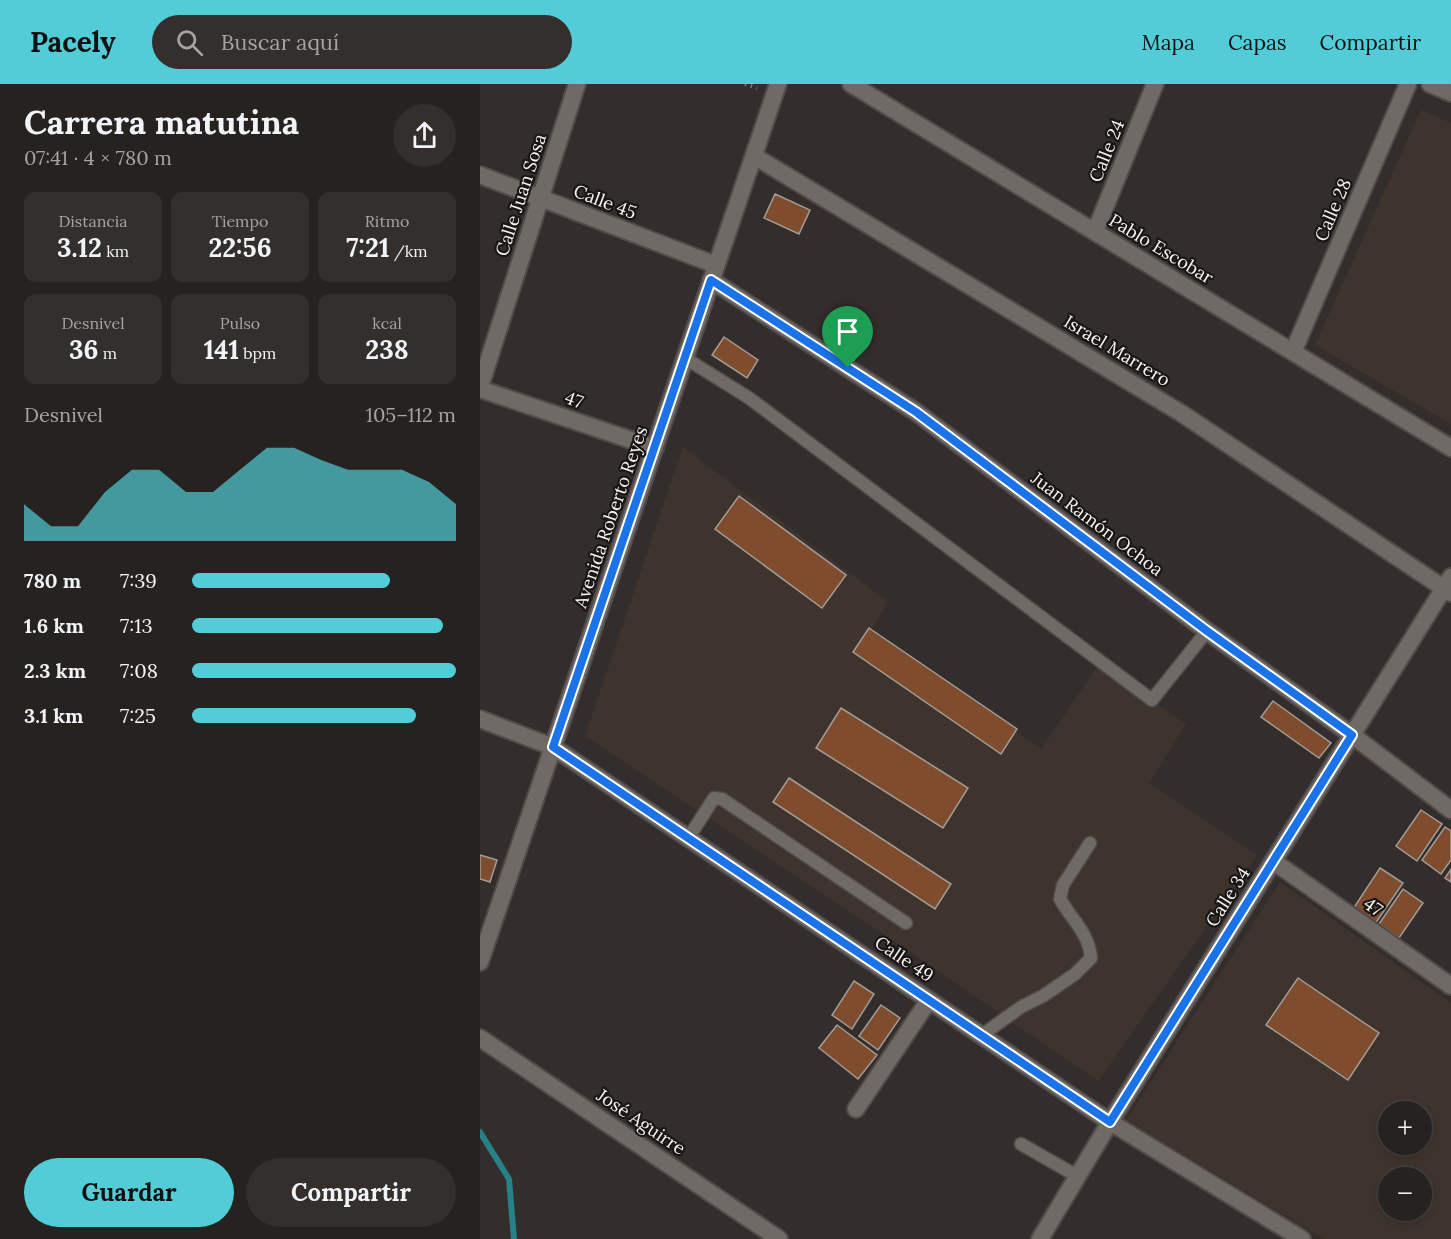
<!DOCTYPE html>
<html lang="es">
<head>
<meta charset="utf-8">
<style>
	body { margin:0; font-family:Lora,serif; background:#322f2d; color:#f1f3f6; height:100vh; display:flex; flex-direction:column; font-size:22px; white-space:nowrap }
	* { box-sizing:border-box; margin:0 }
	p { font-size:20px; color:#a4a4a5 }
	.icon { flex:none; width:33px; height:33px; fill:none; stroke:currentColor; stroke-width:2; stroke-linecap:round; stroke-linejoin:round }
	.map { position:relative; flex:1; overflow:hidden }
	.panel { display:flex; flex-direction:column; background:#262220; width:480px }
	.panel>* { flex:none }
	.fabs { position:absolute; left:898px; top:1017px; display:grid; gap:12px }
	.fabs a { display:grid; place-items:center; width:54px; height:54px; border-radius:50%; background:#262220; box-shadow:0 3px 9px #0003,0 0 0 2px #423f3e; font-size:30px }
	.pin { position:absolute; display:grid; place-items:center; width:51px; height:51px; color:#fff; margin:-62px -26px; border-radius:50% 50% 50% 0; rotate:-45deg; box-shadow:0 0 6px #0007 }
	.pin .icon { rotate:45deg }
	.round { display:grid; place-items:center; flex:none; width:63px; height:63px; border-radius:32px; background:#322f2d }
	.overview { display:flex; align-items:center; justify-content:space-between; height:102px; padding:0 24px }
	h1 { font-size:33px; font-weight:700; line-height:45px }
	.metrics { display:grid; grid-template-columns:repeat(3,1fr); gap:9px; height:102px; padding:6px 24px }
	.metrics div { display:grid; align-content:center; border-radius:12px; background:#322f2d; text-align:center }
	.metrics b { font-size:26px; font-weight:700 }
	.metrics small { font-size:16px; font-weight:400 }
	.metrics p { font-size:16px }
	.chart { height:168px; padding:12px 24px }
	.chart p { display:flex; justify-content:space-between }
	.chart svg { width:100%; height:108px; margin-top:6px; fill:#52ccd6; opacity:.7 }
	.button { display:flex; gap:12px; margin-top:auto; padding:12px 24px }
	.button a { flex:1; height:69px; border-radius:36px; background:#52ccd6; color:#111; font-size:24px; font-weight:700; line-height:69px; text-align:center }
	.button a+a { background:#322f2d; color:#f1f3f6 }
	ul { padding:0 24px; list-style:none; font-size:20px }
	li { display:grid; grid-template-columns:96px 72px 1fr; align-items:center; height:45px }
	li i { height:15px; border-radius:8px; background:#52ccd6 }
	header { display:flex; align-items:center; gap:36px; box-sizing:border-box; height:84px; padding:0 30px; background:#52ccd6; color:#111 }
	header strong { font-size:28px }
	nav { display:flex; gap:33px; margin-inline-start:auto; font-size:21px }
	.search { width:420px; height:54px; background:#322f2d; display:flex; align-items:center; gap:15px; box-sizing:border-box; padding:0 21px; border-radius:33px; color:#a4a4a5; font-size:22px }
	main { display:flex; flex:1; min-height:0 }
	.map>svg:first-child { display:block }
	.built { fill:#3f342d; fill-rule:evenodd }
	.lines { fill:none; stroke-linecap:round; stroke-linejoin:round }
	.stream { stroke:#278188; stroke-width:6 }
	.building { fill:#7f4d2d; stroke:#a29c98; stroke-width:1.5 }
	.service-casing { stroke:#504b49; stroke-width:15 }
	.minor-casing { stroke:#504b49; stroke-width:20 }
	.secondary-casing { stroke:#504b49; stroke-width:20 }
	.path { stroke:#7b7674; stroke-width:4; stroke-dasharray:1.5 4.5; stroke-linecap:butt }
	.service { stroke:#706a67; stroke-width:12 }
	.minor { stroke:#706a67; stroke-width:16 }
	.secondary { stroke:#706a67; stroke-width:16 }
	.route-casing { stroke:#fff; stroke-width:12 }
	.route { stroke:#1a73e8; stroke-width:8 }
	.labels { text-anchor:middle; stroke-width:4.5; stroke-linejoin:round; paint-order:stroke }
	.street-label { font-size:18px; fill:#f6f2f0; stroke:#191716 }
</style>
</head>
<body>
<header>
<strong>Pacely</strong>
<div class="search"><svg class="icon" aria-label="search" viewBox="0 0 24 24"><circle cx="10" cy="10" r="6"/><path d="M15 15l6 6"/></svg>Buscar aquí</div>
<nav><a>Mapa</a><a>Capas</a><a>Compartir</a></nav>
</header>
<main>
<section class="panel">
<div class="overview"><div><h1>Carrera matutina</h1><p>07:41 · 4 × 780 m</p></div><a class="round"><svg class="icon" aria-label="share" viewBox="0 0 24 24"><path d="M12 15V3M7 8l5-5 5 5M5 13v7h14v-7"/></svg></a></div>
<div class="metrics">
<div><p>Distancia</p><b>3.12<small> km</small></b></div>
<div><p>Tiempo</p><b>22:56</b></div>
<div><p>Ritmo</p><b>7:21<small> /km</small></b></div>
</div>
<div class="metrics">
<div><p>Desnivel</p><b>36<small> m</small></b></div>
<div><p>Pulso</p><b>141<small> bpm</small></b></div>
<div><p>kcal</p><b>238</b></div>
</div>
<div class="chart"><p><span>Desnivel</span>105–112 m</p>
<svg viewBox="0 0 160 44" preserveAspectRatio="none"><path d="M0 44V29L10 38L20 38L30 24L40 15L50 15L60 24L70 24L80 15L90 6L100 6L110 11L120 15L130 15L140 15L150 20L160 29V44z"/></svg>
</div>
<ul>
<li><b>780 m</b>7:39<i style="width:75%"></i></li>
<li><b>1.6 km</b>7:13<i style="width:95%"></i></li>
<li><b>2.3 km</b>7:08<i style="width:100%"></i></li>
<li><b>3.1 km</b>7:25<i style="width:85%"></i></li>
</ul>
<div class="button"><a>Guardar</a><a>Compartir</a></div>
</section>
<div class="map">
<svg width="971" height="1155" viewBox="0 0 971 1155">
	<rect width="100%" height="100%" fill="#332e2b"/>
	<path class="built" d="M 941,26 L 971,39 L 971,340 L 835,261 Z
		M 203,363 L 408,518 L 392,545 L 561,665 L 619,580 L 706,640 L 669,699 L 777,771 L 618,997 L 433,870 L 105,652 Z
		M 800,798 L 971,919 L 971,1155 L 844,1155 L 646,1036 ZM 909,1028 L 942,1028 L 942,1060 L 909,1060 ZM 909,1094 L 942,1094 L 942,1126 L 909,1126 Z"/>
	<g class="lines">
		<path class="stream" d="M 0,1048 L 29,1095 L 34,1155"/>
	</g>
	<path class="building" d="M 295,110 L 330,126 L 319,150 L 284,134 Z
		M 244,253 L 278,276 L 267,294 L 232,271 Z
		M 259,412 L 366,491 L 342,524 L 235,445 Z
		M 389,544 L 537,645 L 521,670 L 373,568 Z
		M 793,617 L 851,659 L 839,674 L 781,633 Z
		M 361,624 L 488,704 L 463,744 L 336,664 Z
		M 309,694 L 471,800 L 455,825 L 293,718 Z
		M 941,726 L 962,740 L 937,777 L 916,762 Z
		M 965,743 L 971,747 L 971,776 L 961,790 L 942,776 Z
		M 0,771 L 17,776 L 10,798 L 0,795 Z
		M 900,784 L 923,799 L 895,840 L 873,825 Z
		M 971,785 L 971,798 L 965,794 Z
		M 923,805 L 943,819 L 919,854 L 899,840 Z
		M 818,894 L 899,949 L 868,996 L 786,941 Z
		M 374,897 L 394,910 L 372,945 L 352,931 Z
		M 401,921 L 420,934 L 398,966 L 379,952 Z
		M 357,941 L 397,971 L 378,995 L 339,964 Z"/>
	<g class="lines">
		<defs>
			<path id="service" d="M 205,274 L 269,314 L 672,616 L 727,547
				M 209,753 L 234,714 L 242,715 L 426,839
				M 502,951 L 541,923 L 563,912 L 595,890 L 611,874 C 609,849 592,836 580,815 L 583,801 L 610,759
				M 541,1060 L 597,1092"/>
			<path id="minor" d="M 371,0 L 971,364
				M 950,0 L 971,9
				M 274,72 L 701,329 L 971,509
				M 0,91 L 236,181
				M 615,148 L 675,0
				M 231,196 L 436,328 L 727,547 L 872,651 L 971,726
				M 813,268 L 928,0
				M 0,303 L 97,0
				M 0,305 L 175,364
				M 0,635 L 73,663 L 630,1038 L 822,1155
				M 793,777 L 971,902
				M 0,954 L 299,1155
				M 376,1025 L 449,916
				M 560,1155 L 630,1038 L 971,493"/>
			<path id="secondary" d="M 0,878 L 298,0"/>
		</defs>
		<use href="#service" class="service-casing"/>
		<use href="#minor" class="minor-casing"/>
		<use href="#secondary" class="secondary-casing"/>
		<path class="path" d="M 265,0 L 277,4"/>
		<use href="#service" class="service"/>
		<use href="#minor" class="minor"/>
		<use href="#secondary" class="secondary"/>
	</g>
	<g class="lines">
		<defs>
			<path id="route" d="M 231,196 L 436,328 L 727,547 L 872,651 L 630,1038 L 73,663 Z"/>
		</defs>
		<use href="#route" class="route-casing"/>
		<use href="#route" class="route"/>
	</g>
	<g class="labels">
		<g class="street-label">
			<text transform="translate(627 67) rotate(-68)" y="6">Calle 24</text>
			<text transform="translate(41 111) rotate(-72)" y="6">Calle Juan Sosa</text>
			<text transform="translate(125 118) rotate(21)" y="6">Calle 45</text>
			<text transform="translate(853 126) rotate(-67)" y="6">Calle 28</text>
			<text transform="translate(681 165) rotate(31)" y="6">Pablo Escobar</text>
			<text transform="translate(637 267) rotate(31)" y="6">Israel Marrero</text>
			<text transform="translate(94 316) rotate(19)" y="6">47</text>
			<text transform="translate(131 433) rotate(-71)" y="6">Avenida Roberto Reyes</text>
			<text transform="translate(617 440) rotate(37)" y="6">Juan Ramón Ochoa</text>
			<text transform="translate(748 813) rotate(-58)" y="6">Calle 34</text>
			<text transform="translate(893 823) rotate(35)" y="6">47</text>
			<text transform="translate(424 875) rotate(34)" y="6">Calle 49</text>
			<text transform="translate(161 1038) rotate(34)" y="6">José Aguirre</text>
		</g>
	</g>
</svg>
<div class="fabs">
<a>+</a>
<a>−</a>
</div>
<div class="pin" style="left:368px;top:284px;background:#1e9e55"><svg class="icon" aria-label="arrive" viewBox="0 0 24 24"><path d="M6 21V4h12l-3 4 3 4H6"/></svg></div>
</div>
</main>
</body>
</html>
